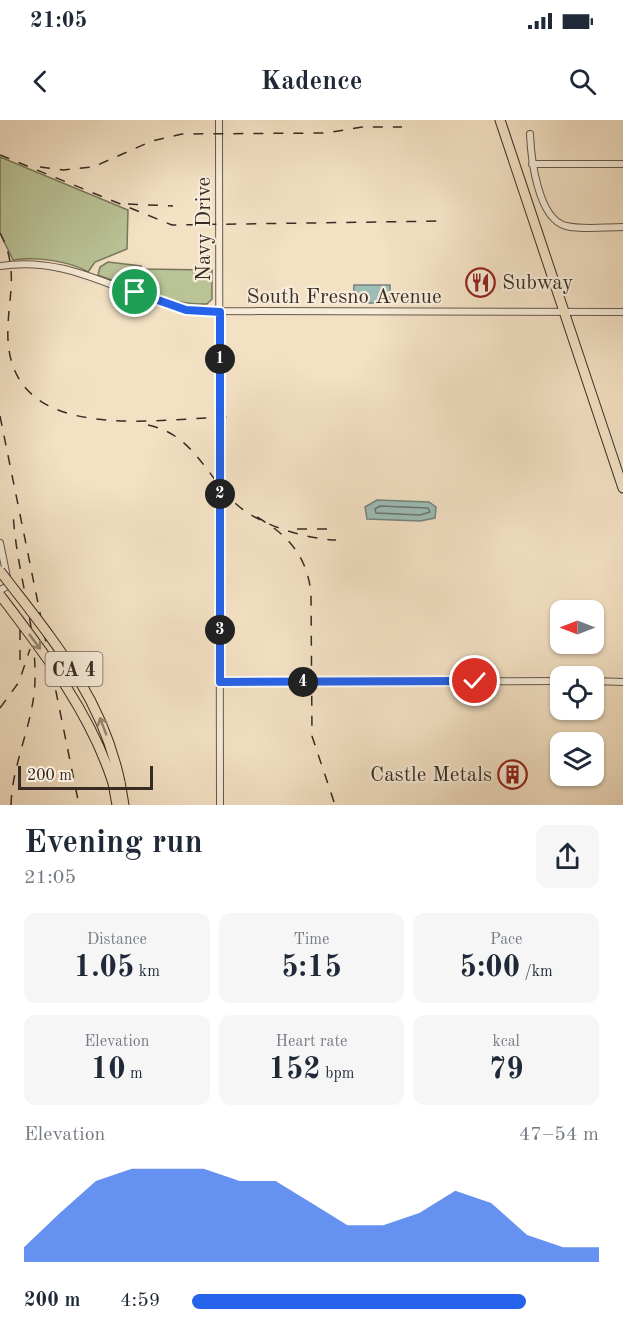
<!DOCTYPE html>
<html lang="en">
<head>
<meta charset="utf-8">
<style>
	body { margin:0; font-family:"Old Standard TT",serif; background:#f6f6f7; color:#1f2937; height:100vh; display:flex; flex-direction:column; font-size:22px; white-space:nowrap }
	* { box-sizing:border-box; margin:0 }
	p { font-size:20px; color:#747a83 }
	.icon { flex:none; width:33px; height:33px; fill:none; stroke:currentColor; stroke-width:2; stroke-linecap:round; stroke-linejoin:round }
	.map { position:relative; height:685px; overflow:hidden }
	.sheet { display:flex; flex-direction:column; background:#fff; flex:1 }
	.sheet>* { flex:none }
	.needle { width:39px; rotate:270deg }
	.fabs { position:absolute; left:550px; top:480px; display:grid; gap:12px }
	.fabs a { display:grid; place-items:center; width:54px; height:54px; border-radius:12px; background:#fff; box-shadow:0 2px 4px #0004; font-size:30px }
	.scale { position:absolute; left:18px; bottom:15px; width:135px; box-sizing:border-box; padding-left:6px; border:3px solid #382b24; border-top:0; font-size:16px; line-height:21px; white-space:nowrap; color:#382b24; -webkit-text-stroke:4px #f7ecd9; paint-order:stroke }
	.pin { position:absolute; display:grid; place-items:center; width:51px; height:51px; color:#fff; margin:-26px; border:3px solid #fff; border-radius:50%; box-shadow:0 2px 6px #0007 }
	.km { position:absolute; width:30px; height:30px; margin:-15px; border-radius:50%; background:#222; color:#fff; font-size:16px; line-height:30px; text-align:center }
	.round { display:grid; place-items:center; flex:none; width:63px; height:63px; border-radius:12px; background:#f6f6f7 }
	.headline { display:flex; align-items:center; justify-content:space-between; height:102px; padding:0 24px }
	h1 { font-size:33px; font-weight:700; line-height:45px }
	.metrics { display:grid; grid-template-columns:repeat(3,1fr); gap:9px; height:102px; padding:6px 24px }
	.metrics div { display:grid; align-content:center; border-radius:12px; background:#f6f6f7; text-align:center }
	.metrics b { font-size:30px; font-weight:700 }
	.metrics small { font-size:16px; font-weight:400 }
	.metrics p { font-size:16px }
	.chart { height:168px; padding:12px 24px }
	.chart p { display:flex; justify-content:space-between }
	.chart svg { width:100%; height:108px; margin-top:6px; fill:#2563eb; opacity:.7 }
	ul { padding:0 24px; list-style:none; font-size:20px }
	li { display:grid; grid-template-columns:96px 72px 1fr; align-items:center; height:45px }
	li i { height:15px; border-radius:8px; background:#2563eb }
	.status { display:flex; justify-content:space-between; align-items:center; height:42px; padding:0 30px; background:#fff; direction:ltr }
	.status svg { height:16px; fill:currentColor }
	header { display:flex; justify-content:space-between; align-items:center; height:78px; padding:0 24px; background:#fff; font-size:27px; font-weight:700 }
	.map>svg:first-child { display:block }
	.green { fill:#b9c396; stroke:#78775d; stroke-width:1.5 }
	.water { fill:#9cbdb8; stroke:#74837d; stroke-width:1.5 }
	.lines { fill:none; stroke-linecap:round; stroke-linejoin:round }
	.shore { stroke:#6a746e; stroke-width:1.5 }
	.minor-casing { stroke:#67584c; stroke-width:8 }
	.highway-casing { stroke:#382b24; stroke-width:11 }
	.minor { stroke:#f7ecd9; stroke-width:6 }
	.highway { stroke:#f3e1c4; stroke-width:9 }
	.rail { stroke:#382b24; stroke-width:1.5; stroke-dasharray:10 10; stroke-linecap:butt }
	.highway-bridge-casing { stroke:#382b24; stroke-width:11; stroke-linecap:butt }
	.highway-bridge { stroke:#f3e1c4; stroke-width:9 }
	.oneway { stroke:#968674 }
	.route-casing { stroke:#fff; stroke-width:12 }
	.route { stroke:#2563eb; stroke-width:8 }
	.labels { text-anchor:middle; stroke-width:4.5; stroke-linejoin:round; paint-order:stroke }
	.shield { fill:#f7ecd9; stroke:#71655a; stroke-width:1.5 }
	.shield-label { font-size:20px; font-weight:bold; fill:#382b24 }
	.street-label { font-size:21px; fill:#382b24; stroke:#f7ecd9 }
	.poi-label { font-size:21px; fill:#382b24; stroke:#f7ecd9; text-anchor:start }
</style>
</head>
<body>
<div class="status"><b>21:05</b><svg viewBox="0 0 49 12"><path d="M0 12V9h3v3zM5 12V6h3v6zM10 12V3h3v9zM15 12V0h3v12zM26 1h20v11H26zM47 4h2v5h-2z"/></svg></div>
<header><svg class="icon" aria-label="back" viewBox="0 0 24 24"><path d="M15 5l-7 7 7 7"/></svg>Kadence<svg class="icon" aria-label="search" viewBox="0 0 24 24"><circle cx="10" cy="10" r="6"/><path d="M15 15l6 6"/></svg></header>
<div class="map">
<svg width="623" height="685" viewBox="0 0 623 685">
	<rect width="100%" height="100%" fill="#f3e1c4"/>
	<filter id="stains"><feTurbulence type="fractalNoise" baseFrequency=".00333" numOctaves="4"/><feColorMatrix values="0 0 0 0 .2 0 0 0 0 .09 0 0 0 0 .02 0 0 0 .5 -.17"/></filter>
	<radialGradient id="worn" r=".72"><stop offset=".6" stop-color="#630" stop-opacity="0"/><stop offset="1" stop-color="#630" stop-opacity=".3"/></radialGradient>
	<path class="green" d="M 0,37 L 128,90 L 127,129 L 95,142 L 88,152 C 68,140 36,137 13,140 L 0,113 Z
		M 108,142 L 141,146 L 141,149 L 212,150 L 212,179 L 207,184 C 168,185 134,168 98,155 L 100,147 Z"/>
	<path class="water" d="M 354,165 L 390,165 L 390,184 L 353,182 Z
		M 377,380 L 429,382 L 436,387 L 435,398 L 420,401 L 367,399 L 365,387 Z"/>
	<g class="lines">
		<path class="shore" d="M 380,386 L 428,388 L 430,392 L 420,395 L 376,393 L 375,389 Z"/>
		<defs>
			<path id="minor" d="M 219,0 L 220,685
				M 530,14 C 531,39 538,99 566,106 C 583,110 605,107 623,107
				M 532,44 L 623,44
				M 0,146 C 79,134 129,184 202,191 L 623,192
				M 0,423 L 8,462 L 6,467 L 0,470
				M 594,561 L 623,562
				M 221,562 L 561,561"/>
			<path id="highway" d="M 500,0 L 623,368
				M 120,662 L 124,685
				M 113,663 L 117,685"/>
		</defs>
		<use href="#minor" class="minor-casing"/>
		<use href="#highway" class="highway-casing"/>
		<use href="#minor" class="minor"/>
		<use href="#highway" class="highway"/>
		<path class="rail" d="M 0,35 L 172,105 L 444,101
			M 40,47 L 63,50 L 93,47 L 152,21 L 182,14 L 326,13 L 362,7 L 402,7
			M 128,84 L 173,86
			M 0,113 C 21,152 6,181 8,221 C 15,328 163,297 233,297
			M 0,296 L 79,685
			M 148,305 C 192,314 205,353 234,382 C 256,404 305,419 336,420
			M 257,397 C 288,415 307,436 311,473 L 312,616 L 335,685
			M 297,409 L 336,409
			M 20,510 L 20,543
			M 0,588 L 19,562 L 30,529
			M 11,685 C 12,642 35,601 35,558 C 36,501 15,447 13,390"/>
		<defs>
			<path id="highway-bridge" d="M 0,451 C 52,519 102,576 120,662
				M 0,475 C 45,534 90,592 113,663"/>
		</defs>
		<use href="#highway-bridge" class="highway-bridge-casing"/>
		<use href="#highway-bridge" class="highway-bridge"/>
	</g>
	<defs><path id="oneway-shaft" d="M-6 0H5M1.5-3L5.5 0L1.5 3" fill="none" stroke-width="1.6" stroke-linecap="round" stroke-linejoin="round" transform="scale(1.5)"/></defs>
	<g class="oneway">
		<use href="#oneway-shaft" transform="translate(35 522) rotate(54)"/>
		<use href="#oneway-shaft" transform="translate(103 606) rotate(-111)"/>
	</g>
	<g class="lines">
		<defs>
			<path id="route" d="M 135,172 L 186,190 L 220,192 L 220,562 L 475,561"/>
		</defs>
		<use href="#route" class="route-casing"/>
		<use href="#route" class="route"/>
	</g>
	<defs>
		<symbol id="restaurant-ring" viewBox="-11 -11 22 22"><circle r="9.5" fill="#f7ecd9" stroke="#8f2418" stroke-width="1.5"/><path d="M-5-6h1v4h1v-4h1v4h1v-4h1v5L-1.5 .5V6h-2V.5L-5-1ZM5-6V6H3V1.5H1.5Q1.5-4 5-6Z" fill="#8f2418"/></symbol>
		<symbol id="building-ring" viewBox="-11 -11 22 22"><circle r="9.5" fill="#f7ecd9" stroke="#8f2418" stroke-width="1.5"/><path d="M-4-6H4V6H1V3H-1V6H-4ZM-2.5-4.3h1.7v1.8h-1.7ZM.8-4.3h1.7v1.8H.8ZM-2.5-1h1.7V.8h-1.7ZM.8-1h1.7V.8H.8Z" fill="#8f2418"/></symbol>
	</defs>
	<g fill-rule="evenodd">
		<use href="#restaurant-ring" x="464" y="146" width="33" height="33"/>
		<use href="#building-ring" x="496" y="638" width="33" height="33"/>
	</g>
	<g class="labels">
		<rect class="shield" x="45.5" y="532" width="57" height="34" rx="4.5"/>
		<g class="shield-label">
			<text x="74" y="556">CA 4</text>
		</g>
		<g class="street-label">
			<text transform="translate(203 109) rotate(-90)" y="7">Navy Drive</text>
			<text x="344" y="183">South Fresno Avenue</text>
		</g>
		<g class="poi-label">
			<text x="502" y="169">Subway</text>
			<text x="492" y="661" text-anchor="end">Castle Metals</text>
		</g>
	</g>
	<rect width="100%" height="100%" filter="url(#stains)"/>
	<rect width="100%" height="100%" fill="url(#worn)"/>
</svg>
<div class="fabs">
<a><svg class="needle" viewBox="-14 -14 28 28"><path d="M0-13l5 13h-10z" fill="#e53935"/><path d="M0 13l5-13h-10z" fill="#747a83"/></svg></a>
<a><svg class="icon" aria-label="locate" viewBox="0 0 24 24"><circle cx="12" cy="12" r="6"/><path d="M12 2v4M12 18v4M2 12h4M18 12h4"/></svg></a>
<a><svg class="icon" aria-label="layers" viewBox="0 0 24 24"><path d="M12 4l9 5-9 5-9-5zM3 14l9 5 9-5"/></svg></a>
</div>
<div class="scale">200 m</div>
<div class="pin" style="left:135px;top:172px;background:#1e9e55"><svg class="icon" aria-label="arrive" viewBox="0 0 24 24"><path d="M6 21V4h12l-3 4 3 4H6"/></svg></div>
<div class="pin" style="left:475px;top:561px;background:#d93025"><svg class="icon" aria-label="check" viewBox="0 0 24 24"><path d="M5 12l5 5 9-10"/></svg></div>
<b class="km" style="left:220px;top:239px">1</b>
<b class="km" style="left:220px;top:374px">2</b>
<b class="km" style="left:220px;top:510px">3</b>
<b class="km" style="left:303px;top:562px">4</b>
</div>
<section class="sheet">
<div class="headline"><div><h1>Evening run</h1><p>21:05</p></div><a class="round"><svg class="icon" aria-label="share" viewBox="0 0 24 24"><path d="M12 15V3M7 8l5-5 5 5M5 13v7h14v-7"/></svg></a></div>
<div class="metrics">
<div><p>Distance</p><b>1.05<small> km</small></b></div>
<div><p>Time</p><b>5:15</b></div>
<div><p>Pace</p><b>5:00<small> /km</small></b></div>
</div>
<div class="metrics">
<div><p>Elevation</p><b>10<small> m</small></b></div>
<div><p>Heart rate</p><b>152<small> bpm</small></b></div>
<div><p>kcal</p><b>79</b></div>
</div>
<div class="chart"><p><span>Elevation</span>47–54 m</p>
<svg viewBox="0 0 160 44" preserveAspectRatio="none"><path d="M0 44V38L10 24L20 11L30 6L40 6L50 6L60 11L70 11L80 20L90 29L100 29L110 24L120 15L130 20L140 33L150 38L160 38V44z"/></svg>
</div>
<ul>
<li><b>200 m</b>4:59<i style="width:82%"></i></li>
</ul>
</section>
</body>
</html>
